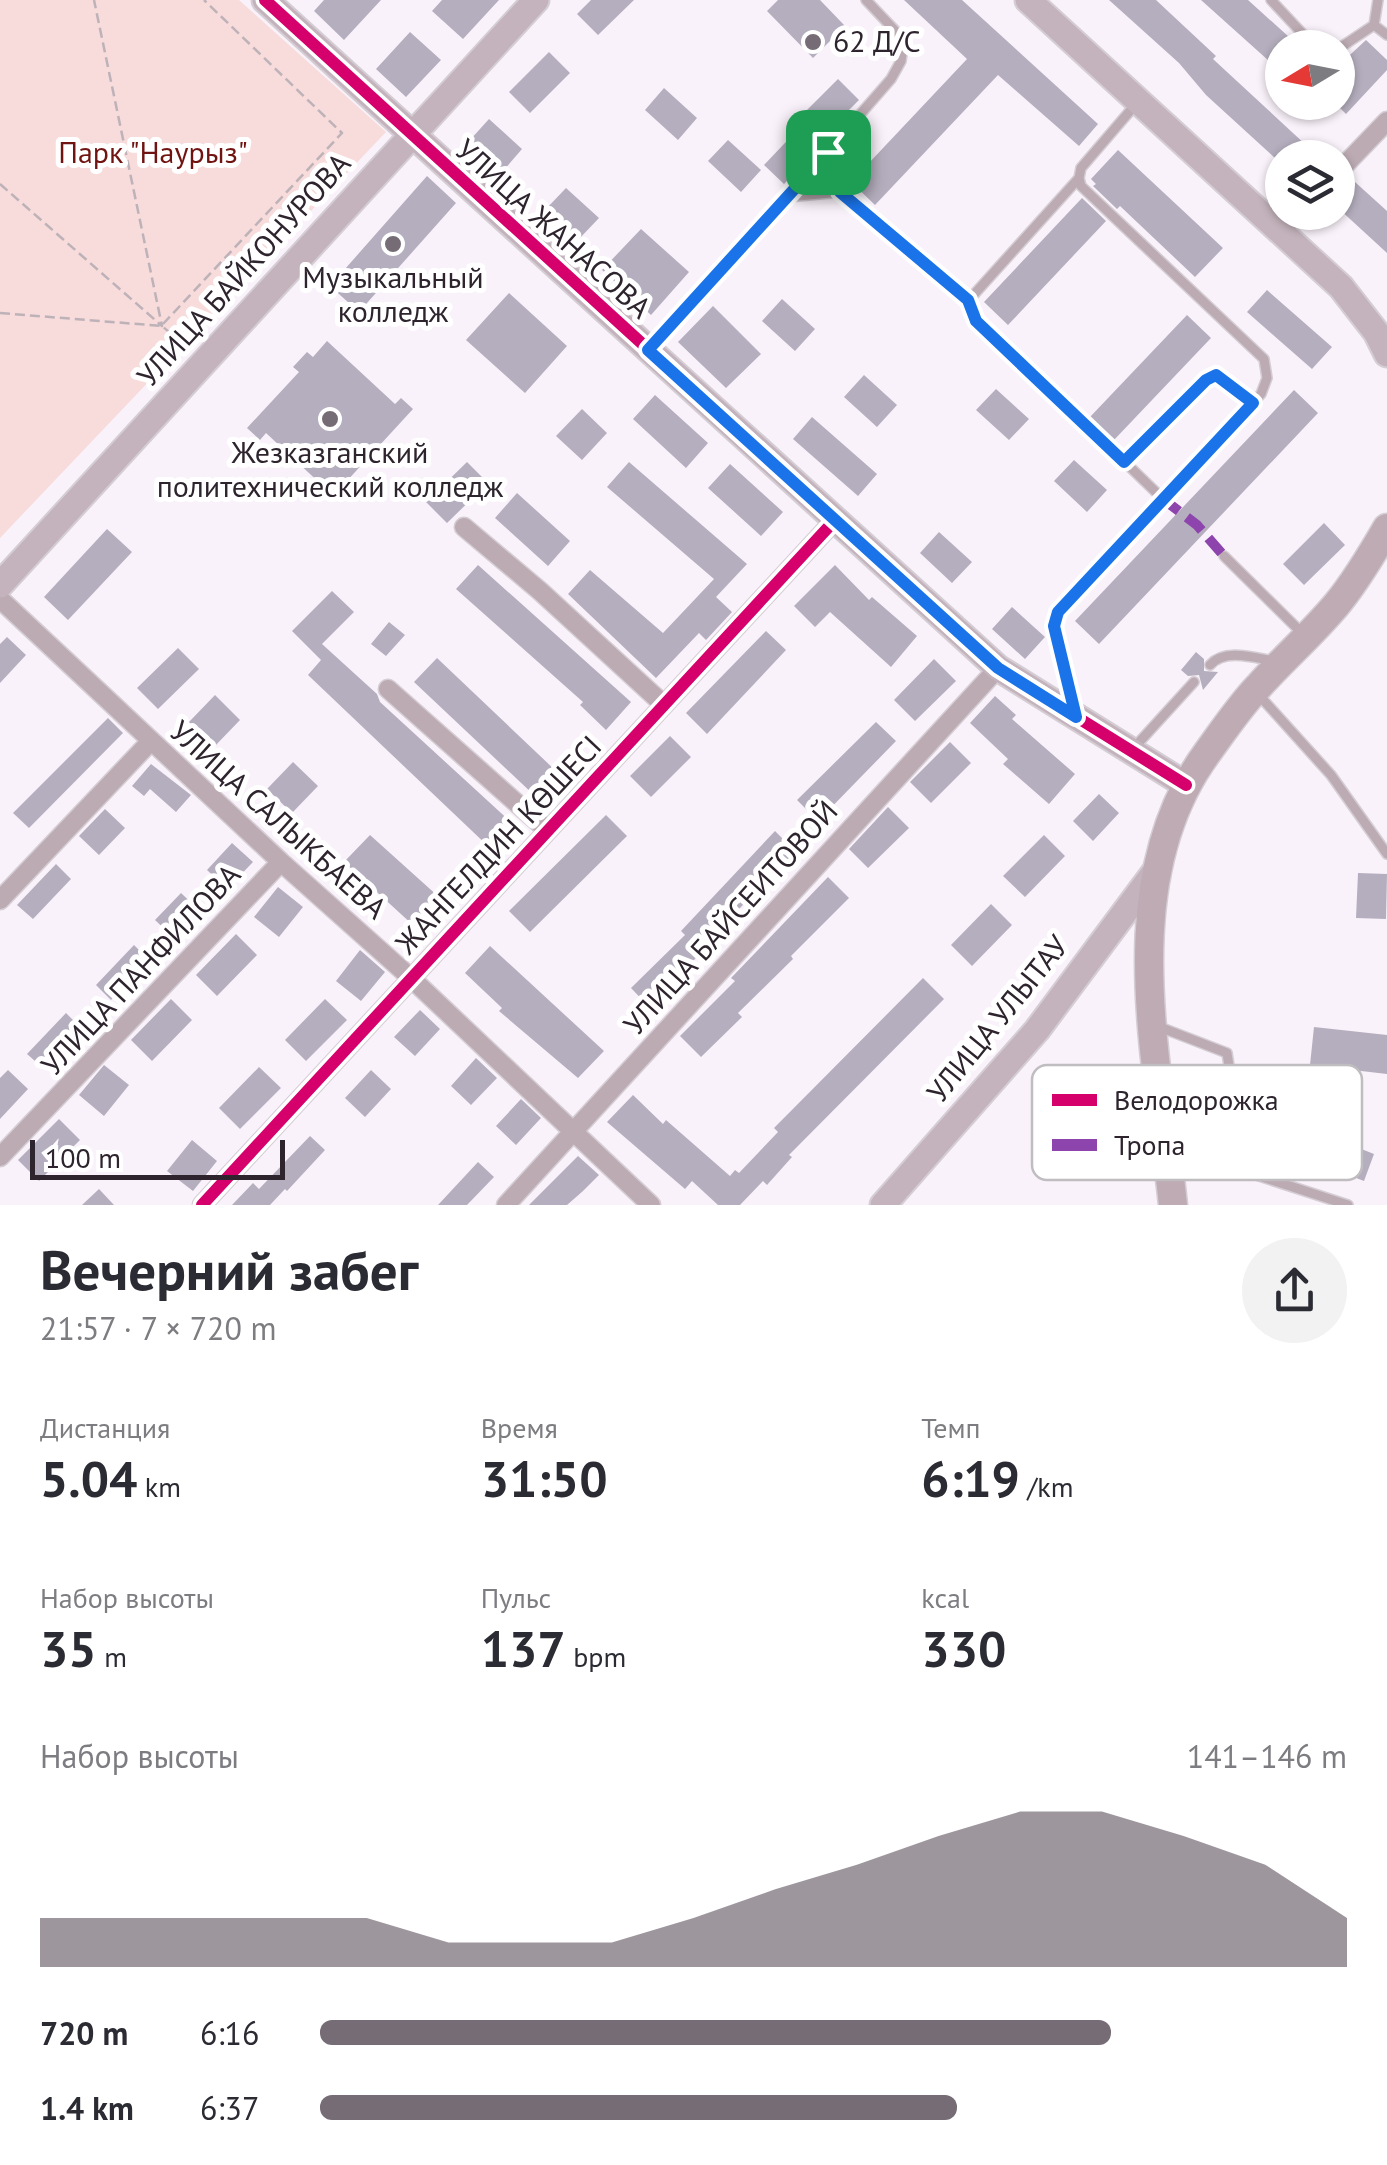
<!DOCTYPE html>
<html lang="ru">
<head>
<meta charset="utf-8">
<style>
	body { margin:0; font-family:"PT Sans",sans-serif; background:#f2f2f3; color:#2b2b33; height:100vh; display:flex; flex-direction:column; font-size:38px; white-space:nowrap }
	* { box-sizing:border-box; margin:0 }
	p { font-size:32px; color:#7c7c81 }
	.icon { flex:none; width:55px; height:55px; fill:none; stroke:currentColor; stroke-width:2; stroke-linecap:round; stroke-linejoin:round }
	.map { position:relative; height:1205px; overflow:hidden }
	.drawer { display:flex; flex-direction:column; background:#fff; flex:1 }
	.drawer>* { flex:none }
	.needle { width:65px; rotate:260deg }
	.tools { position:absolute; left:1265px; top:30px; display:grid; gap:20px }
	.tools a { display:grid; place-items:center; width:90px; height:90px; border-radius:50%; background:#fff; box-shadow:0 2px 8px #0004; font-size:50px }
	.scale { position:absolute; left:30px; bottom:25px; width:255px; box-sizing:border-box; padding-left:10px; border:5px solid #2d242d; border-top:0; font-size:28px; line-height:35px; white-space:nowrap; color:#2d242d; -webkit-text-stroke:8px #fff; paint-order:stroke }
	.pin { position:absolute; display:grid; place-items:center; width:85px; height:85px; color:#fff; margin:-42px; border-radius:20px; box-shadow:0 5px 15px #0006 }
	.round { display:grid; place-items:center; flex:none; width:105px; height:105px; border-radius:52px; background:#f2f2f3 }
	.head { display:flex; align-items:center; justify-content:space-between; height:170px; padding:0 40px }
	h1 { font-size:55px; font-weight:700; line-height:75px }
	.stats { display:grid; grid-template-columns:repeat(3,1fr); gap:15px; height:170px; padding:10px 40px }
	.stats div { display:grid; align-content:center }
	.stats b { font-size:50px; font-weight:700 }
	.stats small { font-size:28px; font-weight:400 }
	.stats p { font-size:28px }
	.chart { height:280px; padding:20px 40px }
	.chart p { display:flex; justify-content:space-between }
	.chart svg { width:100%; height:180px; margin-top:10px; fill:#756c75; opacity:.7 }
	ul { padding:0 40px; list-style:none; font-size:32px }
	li { display:grid; grid-template-columns:160px 120px 1fr; align-items:center; height:75px }
	li i { height:25px; border-radius:12px; background:#756c75 }
	.map>svg:first-child { display:block }
	.green { fill:#f8dbdb }
	.building { fill:#b5aebe }
	.lines { fill:none; stroke-linecap:round; stroke-linejoin:round }
	.lane-casing { stroke:#d4ced4; stroke-width:12 }
	.street-casing { stroke:#d4ced4; stroke-width:21 }
	.secondary-casing { stroke:#d4ced4; stroke-width:29 }
	.primary-casing { stroke:#d4ced4; stroke-width:31 }
	.path { stroke:#beb2b9; stroke-width:2.5; stroke-dasharray:10 5; stroke-linecap:butt }
	.lane { stroke:#bcabb2; stroke-width:9 }
	.street { stroke:#bcabb2; stroke-width:18 }
	.secondary { stroke:#c4b3bc; stroke-width:25 }
	.primary { stroke:#beabb4; stroke-width:28 }
	.quiet { stroke:#8e44ad; stroke-width:10; stroke-dasharray:20 10; stroke-linecap:butt }
	.cycleway-casing { stroke:#fff; stroke-width:19 }
	.cycleway { stroke:#d6006c; stroke-width:12 }
	.route-casing { stroke:#fff; stroke-width:20 }
	.route { stroke:#1a73e8; stroke-width:12 }
	.poi-dot { fill:#756c75; stroke:#fff; stroke-width:4 }
	.labels { text-anchor:middle; stroke-width:10; stroke-linejoin:round; paint-order:stroke }
	.poi-label { font-size:30px; fill:#2d242d; stroke:#fff }
	.park-label { font-size:30px; fill:#701412; stroke:#fff }
	.street-label { font-size:30px; fill:#2d242d; stroke:#fff }
	.key { fill:#fff; stroke:#c0bdc0; stroke-width:2.5 }
	.key-label { font-size:28px; fill:#2d242d }
</style>
</head>
<body>
<div class="map">
<svg width="1387" height="1205" viewBox="0 0 1387 1205">
	<rect width="100%" height="100%" fill="#faf2fa"/>
	<path class="green" d="M 0,0 L 239,0 L 386,132 L 0,538 Z"/>
	<path class="building" d="M 324,0 L 381,0 L 344,40 L 314,11 Z
		M 442,0 L 499,0 L 463,39 L 432,11 Z
		M 591,0 L 634,0 L 598,35 L 577,14 Z
		M 778,0 L 820,0 L 845,26 L 813,58 L 767,11 Z
		M 904,0 L 962,0 L 1098,124 L 1079,146 L 998,75 L 875,205 L 851,182 L 967,59 Z
		M 1109,0 L 1156,0 L 1216,56 L 1213,59 L 1320,158 L 1275,158 L 1206,95 L 1179,63 Z
		M 1201,0 L 1248,0 L 1289,37 L 1269,61 Z
		M 410,32 L 441,60 L 406,97 L 376,69 Z
		M 1366,40 L 1387,60 L 1387,70 L 1346,114 L 1338,106 L 1338,66 Z
		M 549,52 L 570,73 L 530,113 L 509,92 Z
		M 838,79 L 859,100 L 806,153 L 810,157 L 784,184 L 764,165 L 803,124 L 798,119 Z
		M 664,88 L 697,118 L 678,140 L 645,110 Z
		M 489,119 L 522,149 L 503,171 L 470,140 Z
		M 728,140 L 761,170 L 741,192 L 708,161 Z
		M 1118,150 L 1223,248 L 1195,277 L 1120,206 L 1117,209 L 1093,186 L 1096,184 L 1091,179 Z
		M 427,176 L 456,203 L 359,312 L 330,286 Z
		M 1355,182 L 1387,211 L 1387,253 L 1338,208 L 1338,202 Z
		M 566,188 L 599,218 L 579,239 L 546,209 Z
		M 1082,198 L 1106,221 L 1008,325 L 984,302 Z
		M 641,229 L 689,272 L 651,315 L 602,270 Z
		M 1267,290 L 1332,347 L 1312,369 L 1247,312 Z
		M 509,293 L 567,346 L 525,393 L 466,340 Z
		M 782,299 L 815,329 L 795,351 L 762,321 Z
		M 713,306 L 761,354 L 726,388 L 678,342 Z
		M 1187,315 L 1211,338 L 1114,440 L 1090,417 Z
		M 327,341 L 395,404 L 401,398 L 413,409 L 345,483 L 351,489 L 339,501 L 266,433 L 260,440 L 247,428 L 299,372 L 293,367 L 307,352 L 313,357 Z
		M 864,375 L 897,405 L 877,427 L 844,397 Z
		M 996,389 L 1029,419 L 1009,440 L 976,410 Z
		M 1294,390 L 1318,413 L 1099,644 L 1075,621 Z
		M 655,395 L 708,443 L 686,468 L 633,419 Z
		M 582,409 L 607,433 L 582,460 L 556,436 Z
		M 812,417 L 877,474 L 858,496 L 793,439 Z
		M 1074,460 L 1107,490 L 1087,512 L 1054,481 Z
		M 467,462 L 488,483 L 447,523 L 426,502 Z
		M 629,462 L 747,564 L 716,597 L 732,612 L 706,640 L 699,633 L 656,678 L 568,594 L 590,570 L 663,633 L 714,579 L 607,487 Z
		M 730,464 L 783,512 L 761,536 L 708,488 Z
		M 517,493 L 570,541 L 548,566 L 495,518 Z
		M 1324,523 L 1345,545 L 1304,585 L 1283,564 Z
		M 107,529 L 132,552 L 68,620 L 44,597 Z
		M 939,532 L 972,562 L 952,583 L 920,553 Z
		M 478,565 L 631,702 L 606,730 L 580,705 L 583,702 L 456,589 Z
		M 835,565 L 869,600 L 872,597 L 917,636 L 891,667 L 830,612 L 815,627 L 794,606 Z
		M 332,591 L 354,612 L 322,644 L 377,694 L 380,702 L 513,824 L 491,849 L 308,675 L 321,660 L 292,631 Z
		M 1012,607 L 1045,637 L 1025,659 L 992,629 Z
		M 389,622 L 405,635 L 386,656 L 371,644 Z
		M 766,631 L 786,650 L 707,734 L 686,713 Z
		M 7,637 L 26,655 L 0,683 L 0,644 Z
		M 178,648 L 199,669 L 158,709 L 137,688 Z
		M 1196,652 L 1204,659 L 1204,671 L 1218,672 L 1203,690 L 1199,675 L 1188,676 L 1181,670 Z
		M 437,658 L 556,771 L 535,796 L 414,682 Z
		M 934,659 L 956,681 L 915,721 L 894,700 Z
		M 215,695 L 240,720 L 214,747 L 189,722 Z
		M 995,696 L 1016,715 L 1012,719 L 1075,774 L 1049,804 L 1003,764 L 1008,759 L 970,723 Z
		M 108,718 L 123,733 L 29,828 L 13,813 Z
		M 876,722 L 896,741 L 818,821 L 797,800 Z
		M 670,736 L 691,757 L 651,797 L 630,776 Z
		M 950,742 L 971,763 L 931,803 L 910,782 Z
		M 293,762 L 318,786 L 292,813 L 267,789 Z
		M 151,764 L 191,795 L 176,812 L 150,789 L 144,796 L 132,786 Z
		M 1099,794 L 1119,813 L 1093,841 L 1073,821 Z
		M 888,807 L 909,828 L 868,868 L 849,849 Z
		M 105,809 L 125,828 L 99,855 L 79,836 Z
		M 606,815 L 627,836 L 530,932 L 509,911 Z
		M 775,831 L 796,852 L 739,909 L 742,912 L 689,965 L 693,969 L 652,1010 L 631,988 L 685,935 L 681,931 Z
		M 370,835 L 440,898 L 414,926 L 344,862 Z
		M 1044,835 L 1065,856 L 1025,897 L 1003,876 Z
		M 232,843 L 253,862 L 227,889 L 207,870 Z
		M 56,864 L 71,879 L 33,919 L 17,905 Z
		M 1358,873 L 1387,874 L 1386,919 L 1356,918 Z
		M 828,877 L 849,898 L 791,956 L 793,959 L 738,1013 L 742,1017 L 701,1057 L 680,1036 L 735,981 L 731,978 Z
		M 278,887 L 303,907 L 279,937 L 254,917 Z
		M 181,893 L 201,912 L 175,939 L 155,920 Z
		M 991,904 L 1012,925 L 972,966 L 951,945 Z
		M 236,934 L 257,955 L 217,996 L 196,975 Z
		M 134,945 L 149,960 L 111,1000 L 96,985 Z
		M 490,946 L 604,1051 L 578,1078 L 499,1011 L 502,1008 L 465,973 Z
		M 360,950 L 385,972 L 361,1001 L 336,981 Z
		M 923,978 L 944,999 L 789,1155 L 792,1157 L 767,1185 L 763,1181 L 740,1205 L 718,1205 L 692,1181 L 685,1189 L 607,1122 L 633,1095 L 663,1124 L 666,1120 L 730,1176 L 735,1170 L 739,1173 L 778,1132 L 774,1128 Z
		M 171,999 L 192,1020 L 152,1061 L 131,1040 Z
		M 325,999 L 347,1020 L 306,1061 L 285,1040 Z
		M 420,1010 L 440,1029 L 415,1056 L 394,1037 Z
		M 66,1013 L 81,1028 L 43,1068 L 27,1054 Z
		M 1314,1027 L 1387,1035 L 1387,1074 L 1310,1065 Z
		M 476,1058 L 497,1078 L 471,1105 L 451,1086 Z
		M 104,1065 L 129,1085 L 104,1116 L 79,1095 Z
		M 259,1067 L 281,1088 L 240,1129 L 219,1108 Z
		M 8,1070 L 28,1089 L 0,1119 L 0,1078 Z
		M 371,1070 L 391,1089 L 365,1117 L 345,1098 Z
		M 521,1099 L 541,1118 L 516,1145 L 496,1126 Z
		M 59,1119 L 80,1140 L 39,1181 L 18,1160 Z
		M 310,1136 L 325,1150 L 287,1191 L 285,1189 L 270,1205 L 232,1205 L 253,1183 L 259,1189 Z
		M 192,1140 L 217,1161 L 193,1191 L 167,1171 Z
		M 1341,1141 L 1374,1154 L 1364,1181 L 1330,1168 Z
		M 578,1156 L 599,1175 L 583,1191 L 567,1205 L 529,1205 Z
		M 478,1162 L 494,1177 L 467,1205 L 438,1205 Z
		M 99,1189 L 114,1205 L 82,1205 Z"/>
	<g class="lines">
		<defs>
			<path id="lane" d="M 1271,0 L 1316,48
				M 1378,0 L 1374,25 L 1387,35
				M 1338,49 L 1374,25
				M 828,151 L 840,192
				M 1079,178 L 969,300 L 971,313 L 1163,499
				M 788,197 L 840,192 L 969,300
				M 650,347 L 788,197 L 891,79 L 901,61 L 904,40 L 866,0
				M 1124,463 L 1206,380 L 1216,375 L 1253,403
				M 1224,556 L 1304,635
				M 1210,665 C 1225,648 1255,658 1274,661
				M 1257,693 L 1331,775 L 1387,854
				M 1074,709 L 1054,626 L 1058,611 L 1261,394 L 1267,378 L 1264,359 L 1081,186 L 1079,178 L 1081,168 L 1136,104
				M 1132,750 L 1194,682
				M 1157,1026 L 1227,1053 L 1234,1098 L 1169,1144
				M 1170,1147 L 1348,1205"/>
			<path id="street" d="M 1338,172 L 1387,121
				M 1280,231 L 1298,212
				M 464,527 L 540,591 L 663,704
				M 0,599 L 281,862 L 411,978 L 651,1205
				M 388,689 L 547,830
				M 0,900 L 151,741
				M 0,1157 L 281,862
				M 202,1205 L 835,520
				M 506,1205 L 998,668"/>
			<path id="secondary" d="M 265,0 L 998,668 L 1186,785
				M 1028,0 L 1341,287 L 1376,332 L 1387,354
				M 0,585 L 536,0
				M 883,1205 L 1037,1030 L 1157,869"/>
			<path id="primary" d="M 1173,1205 C 1158,1060 1113,881 1207,753 C 1223,731 1239,707 1258,687 C 1283,659 1312,634 1337,604 C 1356,581 1372,554 1387,528"/>
		</defs>
		<use href="#lane" class="lane-casing"/>
		<use href="#street" class="street-casing"/>
		<use href="#secondary" class="secondary-casing"/>
		<use href="#primary" class="primary-casing"/>
		<path class="path" d="M 0,184 L 162,326 L 94,0
			M 0,313 L 162,326 L 189,349
			M 163,324 L 342,133 L 204,0"/>
		<use href="#lane" class="lane"/>
		<use href="#street" class="street"/>
		<use href="#secondary" class="secondary"/>
		<use href="#primary" class="primary"/>
		<path class="quiet" d="M 1163,499 L 1197,525 L 1224,556"/>
		<defs>
			<path id="cycleway" d="M 265,0 L 998,668 L 1186,785
				M 202,1205 L 835,520"/>
		</defs>
		<use href="#cycleway" class="cycleway-casing"/>
		<use href="#cycleway" class="cycleway"/>
	</g>
	<g class="lines">
		<defs>
			<path id="route" d="M 828,152 L 840,192 L 968,300 L 976,321 L 1124,462 L 1206,380 L 1216,375 L 1253,403 L 1058,612 L 1054,626 L 1076,717 L 998,668 L 648,350 Z"/>
		</defs>
		<use href="#route" class="route-casing"/>
		<use href="#route" class="route"/>
	</g>
	<g class="poi-dot">
		<circle cx="813" cy="42" r="10"/>
		<circle cx="393" cy="244" r="10"/>
		<circle cx="330" cy="419" r="10"/>
	</g>
	<g class="labels">
		<g class="poi-label">
			<text x="833" y="52" text-anchor="start">62 Д/С</text>
			<text x="393" y="288">Музыкальный<tspan x="393" dy="34">колледж</tspan></text>
			<text x="330" y="463">Жезказганский<tspan x="330" dy="34">политехнический колледж</tspan></text>
		</g>
		<g class="park-label">
			<text x="153" y="163">Парк "Наурыз"</text>
		</g>
		<g class="street-label">
			<text transform="translate(553 229) rotate(42)" y="10">УЛИЦА ЖАНАСОВА</text>
			<text transform="translate(244 270) rotate(-48)" y="10">УЛИЦА БАЙКОНУРОВА</text>
			<text transform="translate(278 820) rotate(42)" y="10">УЛИЦА САЛЫКБАЕВА</text>
			<text transform="translate(499 845) rotate(-47)" y="10">ЖАНГЕЛДИН КӨШЕСІ</text>
			<text transform="translate(731 918) rotate(-48)" y="10">УЛИЦА БАЙСЕИТОВОЙ</text>
			<text transform="translate(141 970) rotate(-47)" y="10">УЛИЦА ПАНФИЛОВА</text>
			<text transform="translate(998 1019) rotate(-51)" y="10">УЛИЦА УЛЫТАУ</text>
		</g>
	</g>
	<rect x="1032" y="1065" width="330" height="115" rx="15" class="key"/>
	<rect x="1052" y="1094" width="45" height="12" fill="#d6006c"/>
	<rect x="1052" y="1139" width="45" height="12" fill="#8e44ad"/>
	<g class="key-label">
		<text x="1114" y="1110">Велодорожка</text>
		<text x="1114" y="1155">Тропа</text>
	</g>
</svg>
<div class="tools">
<a><svg class="needle" viewBox="-14 -14 28 28"><path d="M0-13l5 13h-10z" fill="#e53935"/><path d="M0 13l5-13h-10z" fill="#7c7c81"/></svg></a>
<a><svg class="icon" aria-label="layers" viewBox="0 0 24 24"><path d="M12 4l9 5-9 5-9-5zM3 14l9 5 9-5"/></svg></a>
</div>
<div class="scale">100 m</div>
<div class="pin" style="left:828px;top:152px;background:#1e9e55"><svg class="icon" aria-label="arrive" viewBox="0 0 24 24"><path d="M6 21V4h12l-3 4 3 4H6"/></svg></div>
</div>
<section class="drawer">
<div class="head"><div><h1>Вечерний забег</h1><p>21:57 · 7 × 720 m</p></div><a class="round"><svg class="icon" aria-label="share" viewBox="0 0 24 24"><path d="M12 15V3M7 8l5-5 5 5M5 13v7h14v-7"/></svg></a></div>
<div class="stats">
<div><p>Дистанция</p><b>5.04<small> km</small></b></div>
<div><p>Время</p><b>31:50</b></div>
<div><p>Темп</p><b>6:19<small> /km</small></b></div>
</div>
<div class="stats">
<div><p>Набор высоты</p><b>35<small> m</small></b></div>
<div><p>Пульс</p><b>137<small> bpm</small></b></div>
<div><p>kcal</p><b>330</b></div>
</div>
<div class="chart"><p><span>Набор высоты</span>141–146 m</p>
<svg viewBox="0 0 160 44" preserveAspectRatio="none"><path d="M0 44V32L10 32L20 32L30 32L40 32L50 38L60 38L70 38L80 32L90 25L100 19L110 12L120 6L130 6L140 12L150 19L160 32V44z"/></svg>
</div>
<ul>
<li><b>720 m</b>6:16<i style="width:77%"></i></li>
<li><b>1.4 km</b>6:37<i style="width:62%"></i></li>
</ul>
</section>
</body>
</html>
